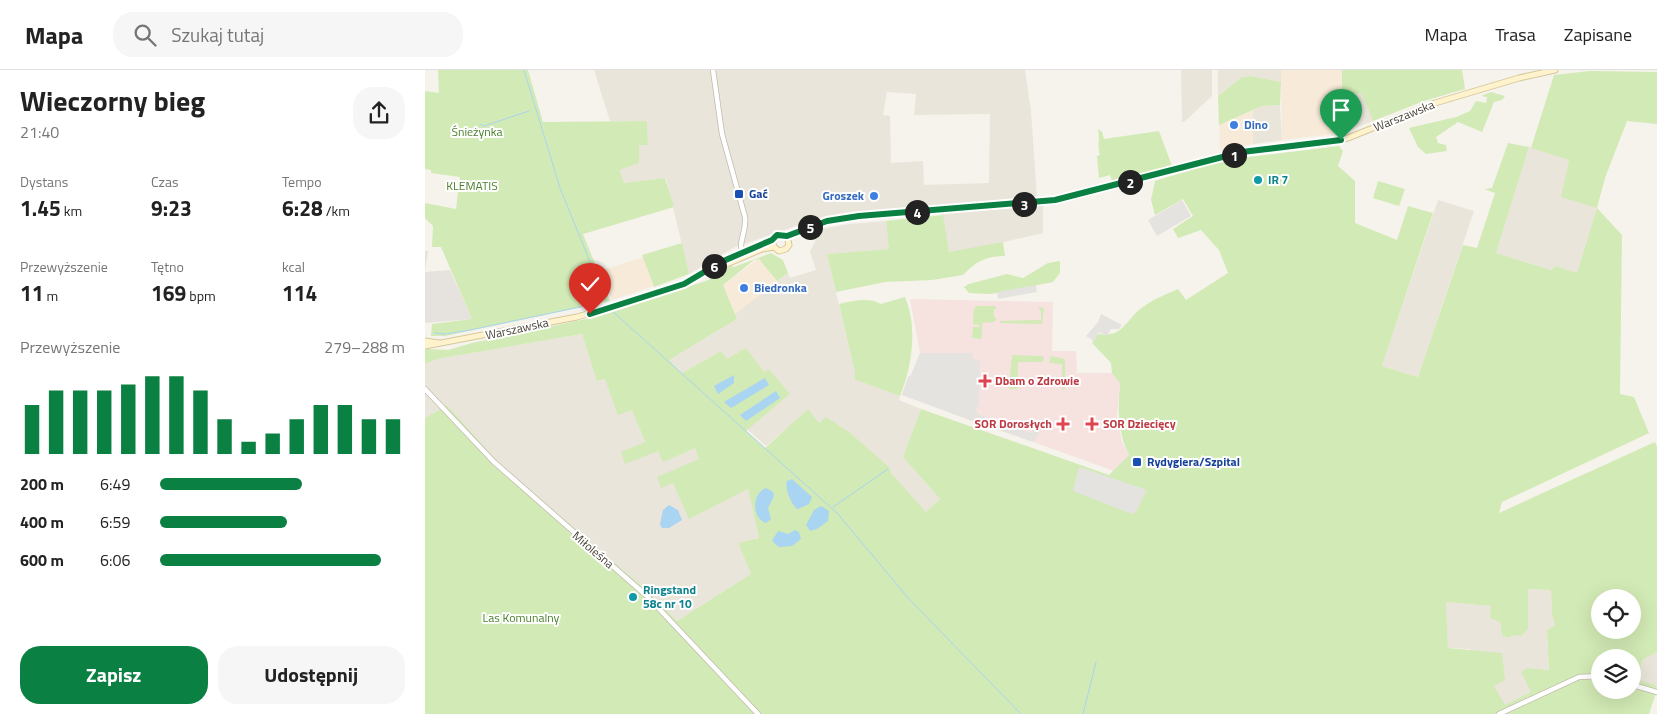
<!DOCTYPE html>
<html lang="pl">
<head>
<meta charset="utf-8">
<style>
	body { margin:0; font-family:"Titillium Web",sans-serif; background:#f6f6f6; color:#222; height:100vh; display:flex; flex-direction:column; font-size:19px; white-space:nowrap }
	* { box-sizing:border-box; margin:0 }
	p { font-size:16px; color:#767676 }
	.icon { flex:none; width:28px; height:28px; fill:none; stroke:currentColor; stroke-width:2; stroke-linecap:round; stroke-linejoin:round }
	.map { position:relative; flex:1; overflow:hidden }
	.drawer { display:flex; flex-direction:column; background:#fff; width:425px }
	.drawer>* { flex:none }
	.controls { position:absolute; left:1166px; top:519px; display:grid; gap:10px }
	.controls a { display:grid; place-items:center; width:50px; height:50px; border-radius:50%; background:#fff; box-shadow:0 5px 20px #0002; font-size:25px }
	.pin { position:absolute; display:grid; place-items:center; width:42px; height:42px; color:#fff; margin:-51px -21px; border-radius:50% 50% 50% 0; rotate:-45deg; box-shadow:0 0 5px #0007 }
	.pin .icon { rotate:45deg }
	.km { position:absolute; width:25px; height:25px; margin:-12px; border-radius:50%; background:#222; color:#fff; font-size:14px; line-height:25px; text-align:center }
	.round { display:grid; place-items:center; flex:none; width:52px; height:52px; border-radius:20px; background:#f6f6f6 }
	.summary { display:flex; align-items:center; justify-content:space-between; height:85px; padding:0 20px }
	h1 { font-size:28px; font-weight:700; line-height:38px }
	.stats { display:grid; grid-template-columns:repeat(3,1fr); gap:8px; height:85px; padding:5px 20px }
	.stats div { display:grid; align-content:center }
	.stats b { font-size:21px; font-weight:700 }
	.stats small { font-size:14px; font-weight:400 }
	.stats p { font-size:14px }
	.chart { height:140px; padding:10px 20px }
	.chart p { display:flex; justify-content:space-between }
	.chart svg { width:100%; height:90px; margin-top:5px; stroke:#0b8043; stroke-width:6 }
	.cta { display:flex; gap:10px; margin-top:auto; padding:10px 20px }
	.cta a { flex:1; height:58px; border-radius:20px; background:#0b8043; color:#fff; font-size:20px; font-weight:700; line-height:58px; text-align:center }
	.cta a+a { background:#f6f6f6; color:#222 }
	ul { padding:0 20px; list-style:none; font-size:16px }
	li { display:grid; grid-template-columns:80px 60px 1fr; align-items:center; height:38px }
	li i { height:12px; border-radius:6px; background:#0b8043 }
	header { display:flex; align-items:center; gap:30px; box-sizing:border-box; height:70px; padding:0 25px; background:#fff; border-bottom:1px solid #e0e0e0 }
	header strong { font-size:24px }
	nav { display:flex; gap:28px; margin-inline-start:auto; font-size:18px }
	.search { width:350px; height:45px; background:#f6f6f6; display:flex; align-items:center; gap:12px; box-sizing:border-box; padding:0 18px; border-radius:20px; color:#767676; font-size:19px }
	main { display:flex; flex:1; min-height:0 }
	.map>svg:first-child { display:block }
	.residential { fill:#eae5da; fill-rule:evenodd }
	.commercial { fill:#f7ead8 }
	.industrial { fill:#e6e2dd }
	.medical { fill:#f6e3e0 }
	.green { fill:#d2eab5; fill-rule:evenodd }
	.parking { fill:#e5e3e0 }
	.water { fill:#a9d4f2 }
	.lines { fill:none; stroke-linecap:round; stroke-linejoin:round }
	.stream { stroke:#a9d4f2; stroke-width:1 }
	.tertiary-casing { stroke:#c2bbae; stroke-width:6 }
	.secondary-casing { stroke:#d6c79b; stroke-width:7 }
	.tertiary { stroke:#fff; stroke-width:4.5 }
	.secondary { stroke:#fff3cd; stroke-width:5 }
	.route-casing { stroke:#fff; stroke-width:10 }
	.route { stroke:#0b8043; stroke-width:6 }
	.shop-dot { fill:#3f7fe0; stroke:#fff; stroke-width:2 }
	.culture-dot { fill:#0f9aa8; stroke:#fff; stroke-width:2 }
	.transit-dot { fill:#1a4fb4; stroke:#fff; stroke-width:2 }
	.health-dot { fill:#e0444e; stroke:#fff; stroke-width:2 }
	.labels { text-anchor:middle; stroke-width:4; stroke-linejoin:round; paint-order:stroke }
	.street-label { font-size:12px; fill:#4b4439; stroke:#fff }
	.shop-label { font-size:12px; font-weight:bold; fill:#366cbe; stroke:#fff; text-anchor:start }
	.park-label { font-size:12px; fill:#4a7f2a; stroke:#fff }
	.culture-label { font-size:12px; font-weight:bold; fill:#0d838f; stroke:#fff; text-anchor:start }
	.transit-label { font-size:12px; font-weight:bold; fill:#164399; stroke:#fff; text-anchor:start }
	.health-label { font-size:12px; font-weight:bold; fill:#be3a42; stroke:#fff; text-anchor:start }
</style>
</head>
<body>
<header>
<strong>Mapa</strong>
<div class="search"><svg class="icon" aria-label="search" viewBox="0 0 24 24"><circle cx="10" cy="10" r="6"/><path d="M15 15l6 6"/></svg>Szukaj tutaj</div>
<nav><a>Mapa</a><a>Trasa</a><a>Zapisane</a></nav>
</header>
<main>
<section class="drawer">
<div class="summary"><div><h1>Wieczorny bieg</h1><p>21:40</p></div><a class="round"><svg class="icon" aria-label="share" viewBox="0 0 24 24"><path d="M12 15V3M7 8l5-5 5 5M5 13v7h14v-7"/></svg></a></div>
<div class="stats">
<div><p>Dystans</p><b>1.45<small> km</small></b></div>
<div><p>Czas</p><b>9:23</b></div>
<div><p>Tempo</p><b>6:28<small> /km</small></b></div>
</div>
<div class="stats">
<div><p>Przewyższenie</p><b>11<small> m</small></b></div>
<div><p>Tętno</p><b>169<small> bpm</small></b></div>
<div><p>kcal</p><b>114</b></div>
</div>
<div class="chart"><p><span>Przewyższenie</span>279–288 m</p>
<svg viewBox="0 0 160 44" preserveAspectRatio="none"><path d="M5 44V20M15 44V13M25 44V13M35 44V13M45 44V10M55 44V6M65 44V6M75 44V13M85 44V27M95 44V38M105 44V34M115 44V27M125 44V20M135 44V20M145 44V27M155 44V27"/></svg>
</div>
<ul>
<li><b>200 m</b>6:49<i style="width:58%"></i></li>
<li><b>400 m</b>6:59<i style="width:52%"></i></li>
<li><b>600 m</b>6:06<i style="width:90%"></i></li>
</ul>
<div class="cta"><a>Zapisz</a><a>Udostępnij</a></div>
</section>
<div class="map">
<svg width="1232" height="644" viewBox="0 0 1232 644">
	<rect width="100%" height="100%" fill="#f6f3ec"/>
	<path class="residential" d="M 169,0 L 600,0 L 606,41 L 612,128 L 618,136 L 618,163 L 548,179 L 524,182 L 516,138 L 418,143 L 389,150 L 310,177 L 264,204 L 241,108 L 198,113 L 193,100 L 214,75 L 223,74 L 222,51 L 185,51 ZM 462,22 L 491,24 L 489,45 L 565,44 L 564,113 L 499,115 L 498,91 L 466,93 L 465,46 L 458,45 Z
		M 756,0 L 787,0 L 787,26 L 759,52 L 757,52 Z
		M 793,0 L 856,0 L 856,12 L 826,6 L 817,7 L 793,26 Z
		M 936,23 L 948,51 L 917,63 L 917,28 Z
		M 855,35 L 857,70 L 828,74 L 828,40 L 837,36 Z
		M 1104,77 L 1144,90 L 1172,138 L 1152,203 L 1131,196 L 1126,200 L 1071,183 Z
		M 1013,130 L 1049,141 L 993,307 L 957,296 Z
		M 461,151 L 465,179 L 402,184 L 430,303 L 429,308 L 475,326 L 474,330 L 496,339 L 478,387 L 515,429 L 501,442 L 466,403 L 465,398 L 394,353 L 383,340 L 341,376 L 322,359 L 365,324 L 339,302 L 302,289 L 296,281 L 257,303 L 244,290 L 312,249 L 310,244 L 363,203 L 365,208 L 391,200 L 385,182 L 396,159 L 425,154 Z
		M 157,264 L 173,311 L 180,309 L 207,339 L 220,373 L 233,381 L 238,391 L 270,378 L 275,389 L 248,413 L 323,419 L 334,468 L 313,473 L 326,504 L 252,551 L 219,518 L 74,393 L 22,335 L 0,348 L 0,294 L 12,289 Z
		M 1103,519 L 1126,520 L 1127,544 L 1130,555 L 1122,560 L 1124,600 L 1103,598 L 1106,622 L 1080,636 L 1045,579 L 1023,578 L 1021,532 L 1066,536 L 1075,552 L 1077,565 L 1082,568 L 1103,559 Z
		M 1232,582 L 1232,620 L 1214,610 L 1217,590 Z"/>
	<path class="commercial" d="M 856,0 L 917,0 L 917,63 L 857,70 Z
		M 828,40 L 828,74 L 795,80 L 794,55 Z
		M 218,187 L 228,216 L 187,230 L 176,201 Z
		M 334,188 L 352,211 L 310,244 L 298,215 Z"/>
	<path class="industrial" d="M 0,181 L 3,181 L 0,202 L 25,200 L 47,249 L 0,253 Z"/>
	<path class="medical" d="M 485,229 L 628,232 L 627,281 L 651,281 L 652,303 L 687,303 L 695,313 L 692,346 L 697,372 L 704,385 L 689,401 L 477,325 L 483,307 L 486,305 L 495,283 Z"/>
	<path class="green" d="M 13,0 L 103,0 L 118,52 L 222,51 L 223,75 L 214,75 L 214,93 L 194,100 L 199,113 L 240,108 L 249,137 L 158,164 L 185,231 L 20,266 L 6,266 L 7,254 L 47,249 L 16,177 L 7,177 L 8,156 L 0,148 L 0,133 L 31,139 L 35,107 L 6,103 L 6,100 L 0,99 L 0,21 L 14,23 Z
		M 917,0 L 1037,0 L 1040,19 L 999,31 L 948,51 L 936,23 L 917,28 Z
		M 1164,1 L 1232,2 L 1232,54 L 1202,51 L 1180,108 L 1172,138 L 1197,165 L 1195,324 L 1209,327 L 1224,363 L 1077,432 L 1074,443 L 1230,372 L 1232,377 L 1232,582 L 1217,590 L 1214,610 L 1230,615 L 1232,620 L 1224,644 L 0,644 L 0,348 L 22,335 L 74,393 L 219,518 L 252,551 L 326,504 L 313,473 L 334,468 L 323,419 L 264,449 L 248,413 L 236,418 L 232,407 L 274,389 L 270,378 L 238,392 L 233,381 L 200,394 L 196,382 L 220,372 L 207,340 L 193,345 L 180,309 L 172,311 L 157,264 L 12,289 L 0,294 L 0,279 L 23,280 L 47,273 L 161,249 L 281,211 L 306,196 L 309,197 L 346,183 L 358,190 L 363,203 L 352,211 L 334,189 L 329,190 L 298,215 L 312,249 L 244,290 L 257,303 L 296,281 L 302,289 L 321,278 L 339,302 L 344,299 L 365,324 L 321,361 L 340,378 L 383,339 L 394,353 L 401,347 L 424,362 L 465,398 L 466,403 L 501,442 L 515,429 L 478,387 L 496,339 L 684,405 L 704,385 C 692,360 693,339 695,313 L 687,303 L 686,293 L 667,273 L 673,264 C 700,268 700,249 718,237 C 728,229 742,224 753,219 L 761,230 L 803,203 L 794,180 L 776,160 L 753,168 L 748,159 L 768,146 L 758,129 L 730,145 L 726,130 L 730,111 L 799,90 L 914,76 L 918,81 L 913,96 L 930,111 L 930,153 L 972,170 L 983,136 L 1008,143 L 957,296 L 993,307 L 1038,175 L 1052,178 L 1070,123 L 1059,119 L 1067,118 L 1083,73 L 1104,77 L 1071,183 L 1126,200 L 1131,196 L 1152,203 L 1172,138 L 1136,127 L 1144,90 L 1106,78 L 1129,5 ZM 1103,519 L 1126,520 L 1127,544 L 1130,555 L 1122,560 L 1124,600 L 1103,598 L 1096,602 L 1106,622 L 1080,635 L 1069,616 L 1080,610 L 1077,583 L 1023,578 L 1021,532 L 1066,536 L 1065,548 L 1075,552 L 1077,565 L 1082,568 L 1090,565 L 1096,566 L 1103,559 ZM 1175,528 L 1208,528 L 1208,560 L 1175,560 ZM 1175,588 L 1208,588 L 1208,620 L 1175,620 Z
		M 826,6 L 856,12 L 855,35 L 837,36 L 794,55 L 793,26 L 817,7 Z
		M 1066,22 L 1080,26 L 1077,30 L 1069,32 L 1057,62 L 1033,52 L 1011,67 L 1013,73 L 1021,75 L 1022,81 L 1001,84 L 993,77 L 984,58 L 1031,47 L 1045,41 L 1051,31 L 1061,33 L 1062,27 L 1056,26 Z
		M 673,59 L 677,62 L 679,69 L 734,61 L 747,96 L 687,111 L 685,105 L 674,108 L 672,86 L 675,85 C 672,76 675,68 673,59 Z
		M 953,111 L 980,119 L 974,136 L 948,128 Z
		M 518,145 L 524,182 L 578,172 L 580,186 C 562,186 551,191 538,205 L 507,210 L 460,212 L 411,222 L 402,184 L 464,179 L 461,151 Z
		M 257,173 L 264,204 L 229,217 L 217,185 Z
		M 635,191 L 635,203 L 628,212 L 566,224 L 544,223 L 539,217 L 544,214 L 582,204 L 598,208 L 623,193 Z
		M 480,227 C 493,258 487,296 475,326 L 429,309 L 430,303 L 414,234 C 429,231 442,227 456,234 Z
		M 552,236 L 570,236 L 572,239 L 569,239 L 569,247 L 572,248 L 569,252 L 557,253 L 557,269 L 547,268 L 548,257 L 554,257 L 554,255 L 548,254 L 549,238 Z
		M 613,237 L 619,238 L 617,254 L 575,253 L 575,251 L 616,250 L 616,241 Z
		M 587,285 L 617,286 L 619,288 L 618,292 L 593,292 L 592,319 L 584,319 Z
		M 626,286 L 640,289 L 640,319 L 637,319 L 637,294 L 624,293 Z"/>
	<path class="parking" d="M 757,130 L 766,146 L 732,166 L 723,150 Z
		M 611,215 L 612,222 L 573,229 L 572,222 Z
		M 676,244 L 697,255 L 694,259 L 686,259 L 682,266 L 674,262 L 669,271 L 661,266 L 673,252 Z
		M 495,283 L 548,283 L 547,288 L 555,292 L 554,337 L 547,337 L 551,339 L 553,344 L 562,347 L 561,352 L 555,354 L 477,325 L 483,307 L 486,305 Z
		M 571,350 L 606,363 L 607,355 L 615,356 L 614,363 L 608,372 L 568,358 Z
		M 654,397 L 722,420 L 711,442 L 707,444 L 648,421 Z"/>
	<path class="water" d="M 309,305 L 309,313 L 293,324 L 289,316 Z
		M 340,308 L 344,315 L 306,338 L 299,332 Z
		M 351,321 L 355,328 L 321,351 L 315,345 Z
		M 367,409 L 387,427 L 384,434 L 373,439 C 367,437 359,417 362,411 Z
		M 341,418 L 348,422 L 349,426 L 343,438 L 346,449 L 341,453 C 326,448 327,423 341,418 Z
		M 244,435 L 253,440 L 257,450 L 244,458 L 237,458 L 235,454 L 238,440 Z
		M 396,436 L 404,441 L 403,451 L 392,459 L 385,461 L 381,455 L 389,440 Z
		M 370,460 L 374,462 L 376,469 L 367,476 L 354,477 L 347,471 L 353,461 L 363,464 Z"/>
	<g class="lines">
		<path class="stream" d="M 99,0 L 135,118 L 181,231
			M 55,54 L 59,56 L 104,41
			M 186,240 L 412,443 L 484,529 L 596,644
			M 10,263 L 21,264 L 45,260 L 174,233
			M 408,437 L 463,399
			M 658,644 L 671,592"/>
		<defs>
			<path id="tertiary" d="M 288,0 L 297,64 L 320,147 C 322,162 312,172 318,186
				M 0,319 L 69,392 L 223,527 L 333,644
				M 1208,615 L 1232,622
				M 1074,644 L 1154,607 L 1175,606"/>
			<path id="secondary" d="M 362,166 L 402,151 L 434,146 L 634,130 L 817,82 L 904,73 L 923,68 L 1010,33 L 1094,8 L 1130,0
				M 283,202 L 337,179 L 349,177
				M 0,271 L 14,273
				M 0,276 L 152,247 L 190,236 L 259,214 L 296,192 L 347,170 L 354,164 L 362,166 L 364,175 L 361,179 L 354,181 L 349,177 L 347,170"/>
		</defs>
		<use href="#tertiary" class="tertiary-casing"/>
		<use href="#secondary" class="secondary-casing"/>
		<use href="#tertiary" class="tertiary"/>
		<use href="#secondary" class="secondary"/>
	</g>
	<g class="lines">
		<defs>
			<path id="route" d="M 165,244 L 259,214 L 296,192 L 347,170 L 352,165 L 362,166 L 402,151 L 434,146 L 630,130 L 817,82 L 916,70"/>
		</defs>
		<use href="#route" class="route-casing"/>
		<use href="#route" class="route"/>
	</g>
	<g class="shop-dot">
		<circle cx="809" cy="55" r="5"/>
		<circle cx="449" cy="126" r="5"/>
		<circle cx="319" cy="218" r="5"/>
	</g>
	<g class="culture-dot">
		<circle cx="833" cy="110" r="5"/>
		<circle cx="208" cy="527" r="5"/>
	</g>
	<g class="transit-dot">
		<rect x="309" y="119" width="10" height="10" rx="2.5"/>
		<rect x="707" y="387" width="10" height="10" rx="2.5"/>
	</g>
	<g class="health-dot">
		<path d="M557.5 303.5h5v5h5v5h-5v5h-5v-5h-5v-5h5z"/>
		<path d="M635.5 346.5h5v5h5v5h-5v5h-5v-5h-5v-5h5z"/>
		<path d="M664.5 346.5h5v5h5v5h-5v5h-5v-5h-5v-5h5z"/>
	</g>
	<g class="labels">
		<g class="street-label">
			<text transform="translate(979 46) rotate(-22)" y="4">Warszawska</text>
			<text transform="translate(92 259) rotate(-12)" y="4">Warszawska</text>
			<text transform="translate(168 480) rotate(40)" y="4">Miłoleśna</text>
		</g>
		<g class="shop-label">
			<text x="819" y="59">Dino</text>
			<text x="439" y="130" text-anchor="end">Groszek</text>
			<text x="329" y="222">Biedronka</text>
		</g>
		<g class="park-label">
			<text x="52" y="66">Śnieżynka</text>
			<text x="47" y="120">KLEMATIS</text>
			<text x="96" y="552">Las Komunalny</text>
		</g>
		<g class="culture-label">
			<text x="843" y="114">IR 7</text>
			<text x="218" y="524">Ringstand<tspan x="218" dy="14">58c nr 10</tspan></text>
		</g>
		<g class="transit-label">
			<text x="324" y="128">Gać</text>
			<text x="722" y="396">Rydygiera/Szpital</text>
		</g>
		<g class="health-label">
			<text x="570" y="315">Dbam o Zdrowie</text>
			<text x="627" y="358" text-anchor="end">SOR Dorosłych</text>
			<text x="678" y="358">SOR Dziecięcy</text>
		</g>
	</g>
</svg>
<div class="controls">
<a><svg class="icon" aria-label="locate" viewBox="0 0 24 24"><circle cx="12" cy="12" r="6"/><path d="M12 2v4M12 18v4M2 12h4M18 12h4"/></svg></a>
<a><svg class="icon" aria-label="layers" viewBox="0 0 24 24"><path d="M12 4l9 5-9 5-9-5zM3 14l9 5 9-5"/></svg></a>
</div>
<div class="pin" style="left:916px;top:70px;background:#1e9e55"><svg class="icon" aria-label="arrive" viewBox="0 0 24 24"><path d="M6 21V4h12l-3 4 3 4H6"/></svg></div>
<div class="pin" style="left:165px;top:244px;background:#d93025"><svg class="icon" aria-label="check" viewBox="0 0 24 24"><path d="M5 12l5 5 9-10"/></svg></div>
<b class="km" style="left:809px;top:85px">1</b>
<b class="km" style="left:705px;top:112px">2</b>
<b class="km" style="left:599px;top:134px">3</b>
<b class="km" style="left:492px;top:142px">4</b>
<b class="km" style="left:385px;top:157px">5</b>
<b class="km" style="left:289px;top:196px">6</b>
</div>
</main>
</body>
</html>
